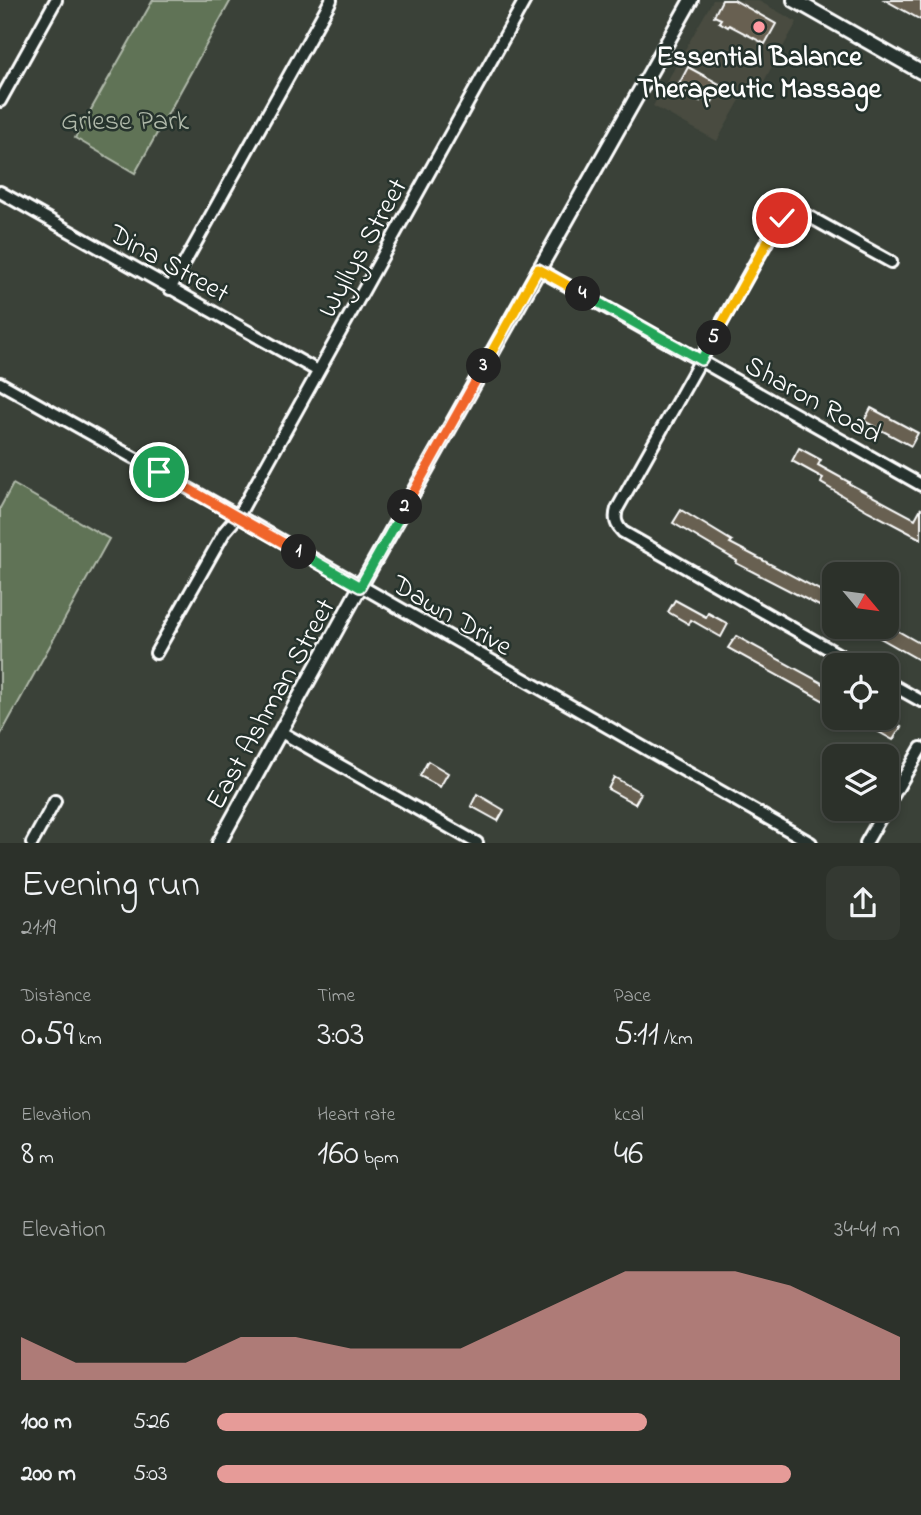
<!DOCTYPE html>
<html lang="en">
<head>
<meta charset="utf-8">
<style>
	body { margin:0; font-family:"Indie Flower",sans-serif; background:#343932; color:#f1f3f6; height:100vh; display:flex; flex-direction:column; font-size:26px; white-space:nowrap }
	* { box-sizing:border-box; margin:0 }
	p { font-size:23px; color:#a6a9a8 }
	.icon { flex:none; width:38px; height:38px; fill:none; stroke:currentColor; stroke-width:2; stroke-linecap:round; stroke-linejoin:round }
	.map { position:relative; height:843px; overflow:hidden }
	.details { display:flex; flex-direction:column; background:#2c312a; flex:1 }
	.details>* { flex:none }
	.needle { width:46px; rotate:119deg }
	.fabs { position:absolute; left:822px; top:562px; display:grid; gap:14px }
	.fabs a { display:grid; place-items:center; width:77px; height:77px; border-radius:14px; background:#2c312a; box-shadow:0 4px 10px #0003,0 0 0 2px #484c47; font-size:35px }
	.pin { position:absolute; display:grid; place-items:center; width:60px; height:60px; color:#fff; margin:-30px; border:4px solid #fff; border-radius:50%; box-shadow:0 2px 7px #0007 }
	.km { position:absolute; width:35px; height:35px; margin:-18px; border-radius:50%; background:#222; color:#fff; font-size:19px; line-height:35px; text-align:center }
	.round { display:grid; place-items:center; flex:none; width:74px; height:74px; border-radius:14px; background:#343932 }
	.head { display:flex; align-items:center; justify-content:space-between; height:119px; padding:0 21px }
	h1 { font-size:38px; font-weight:600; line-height:52px }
	.stats { display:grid; grid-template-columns:repeat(3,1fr); gap:10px; height:119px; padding:7px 21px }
	.stats div { display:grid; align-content:center }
	.stats b { font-size:35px; font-weight:600 }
	.stats small { font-size:19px; font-weight:400 }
	.stats p { font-size:19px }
	.chart { height:196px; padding:14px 21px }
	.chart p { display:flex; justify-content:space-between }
	.chart svg { width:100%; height:126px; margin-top:7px; fill:#e69b98; opacity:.7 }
	ul { padding:0 21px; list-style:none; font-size:23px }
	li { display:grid; grid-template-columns:112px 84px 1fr; align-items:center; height:52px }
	li i { height:18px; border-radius:9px; background:#e69b98 }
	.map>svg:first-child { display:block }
	.built { fill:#484b40 }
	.green { fill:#607356; stroke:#b0b9aa; stroke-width:2 }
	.building { fill:#686151; stroke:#fff; stroke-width:2 }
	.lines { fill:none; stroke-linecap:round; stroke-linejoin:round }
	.minor-casing { stroke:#fff; stroke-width:16 }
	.tertiary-casing { stroke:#fff; stroke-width:18 }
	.minor { stroke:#26332d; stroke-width:10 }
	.tertiary { stroke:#26332d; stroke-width:12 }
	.split-1-casing { stroke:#fff; stroke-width:14 }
	.split-2-casing { stroke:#fff; stroke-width:14 }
	.split-3-casing { stroke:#fff; stroke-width:14 }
	.split-4-casing { stroke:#fff; stroke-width:14 }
	.split-5-casing { stroke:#fff; stroke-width:14 }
	.split-6-casing { stroke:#fff; stroke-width:14 }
	.split-1 { stroke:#f0652b; stroke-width:9 }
	.split-2 { stroke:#22a559; stroke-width:9 }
	.split-3 { stroke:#f0652b; stroke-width:9 }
	.split-4 { stroke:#f5b400; stroke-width:9 }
	.split-5 { stroke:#22a559; stroke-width:9 }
	.split-6 { stroke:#f5b400; stroke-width:9 }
	.poi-dot { fill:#ff9aa2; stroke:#26332d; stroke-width:2.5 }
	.labels { text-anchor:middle; stroke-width:5; stroke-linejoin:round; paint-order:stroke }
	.poi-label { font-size:28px; font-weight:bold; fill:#fff; stroke:#26332d }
	.park-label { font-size:28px; fill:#b0b9aa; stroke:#26332d }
	.street-label { font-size:28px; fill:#fff; stroke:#26332d }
</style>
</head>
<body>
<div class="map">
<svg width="921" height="843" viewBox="0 0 921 843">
	<rect width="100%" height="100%" fill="#3a4138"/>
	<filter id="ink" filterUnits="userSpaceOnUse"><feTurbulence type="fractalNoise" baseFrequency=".0143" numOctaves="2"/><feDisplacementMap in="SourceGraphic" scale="14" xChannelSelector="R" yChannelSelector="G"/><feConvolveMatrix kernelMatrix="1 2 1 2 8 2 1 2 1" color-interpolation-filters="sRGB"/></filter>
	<g filter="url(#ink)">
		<path class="built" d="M 713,0 L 757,0 L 797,22 L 759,90 L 749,84 L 717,141 L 653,106 Z"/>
		<path class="green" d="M 153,0 L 231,0 L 135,173 L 75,138 Z
			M 13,484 L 109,539 L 0,736 L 0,508 Z"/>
		<path class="building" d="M 722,0 L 734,0 L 776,24 L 765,44 L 729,25 L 728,27 L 719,22 L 721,19 L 714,16 Z
			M 885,0 L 921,0 L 921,20 Z
			M 688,67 L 721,85 L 711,104 L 701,98 L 700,101 L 677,88 Z
			M 871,408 L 918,433 L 911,446 L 864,421 Z
			M 799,448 L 821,460 L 818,465 L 849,482 L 848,483 L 915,519 L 921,508 L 921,539 L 868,511 L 821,483 L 823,478 L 792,461 Z
			M 681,510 L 732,541 L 730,543 L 835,598 L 835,614 L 736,563 L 737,561 L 673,523 Z
			M 675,600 L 706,617 L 708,613 L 728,624 L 721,637 L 691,620 L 689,624 L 668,612 Z
			M 859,626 L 889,626 L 921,644 L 921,661 Z
			M 736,636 L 835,690 L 835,707 L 728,648 Z
			M 854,718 L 883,718 L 901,727 L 893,740 Z
			M 428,761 L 448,773 L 440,787 L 420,776 Z
			M 614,777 L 641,793 L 635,804 L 608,789 Z
			M 477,794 L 504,810 L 498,821 L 471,806 Z"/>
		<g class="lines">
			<defs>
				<path id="minor" d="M 0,101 L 56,0
					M 0,192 L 318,371
					M 538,269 L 921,485
					M 170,289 L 331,0
					M 0,383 L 238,516 L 811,843
					M 156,653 L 225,531 L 238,516 L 525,0
					M 857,665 L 623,532 C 616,525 614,519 617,509 L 777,224 C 787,211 793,211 808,216 L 891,262
					M 887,682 L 921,701
					M 281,732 L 477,843
					M 887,806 L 921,748
					M 32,843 L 55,801
					M 866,843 L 886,808"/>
				<path id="tertiary" d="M 794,0 L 921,72
					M 219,843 L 360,587 L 691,0"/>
			</defs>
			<use href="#minor" class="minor-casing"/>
			<use href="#tertiary" class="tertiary-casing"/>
			<use href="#minor" class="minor"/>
			<use href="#tertiary" class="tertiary"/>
		</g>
	</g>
	<g class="lines" filter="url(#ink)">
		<defs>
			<path id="split-1" d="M 159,472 L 299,552"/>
			<path id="split-2" d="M 299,552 L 360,587 L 405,507"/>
			<path id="split-3" d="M 405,507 L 484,366"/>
			<path id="split-4" d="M 484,366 L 538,269 L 583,294"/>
			<path id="split-5" d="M 583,294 L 701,360 L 714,338"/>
			<path id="split-6" d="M 714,338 L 777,224 L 782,218"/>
		</defs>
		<use href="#split-1" class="split-1-casing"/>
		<use href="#split-2" class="split-2-casing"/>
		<use href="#split-3" class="split-3-casing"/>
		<use href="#split-4" class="split-4-casing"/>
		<use href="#split-5" class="split-5-casing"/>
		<use href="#split-6" class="split-6-casing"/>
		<use href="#split-1" class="split-1"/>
		<use href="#split-2" class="split-2"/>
		<use href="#split-3" class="split-3"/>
		<use href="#split-4" class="split-4"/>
		<use href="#split-5" class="split-5"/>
		<use href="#split-6" class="split-6"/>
	</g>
	<circle class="poi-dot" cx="759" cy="27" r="7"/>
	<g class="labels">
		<g class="poi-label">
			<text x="759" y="65">Essential Balance<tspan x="759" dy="32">Therapeutic Massage</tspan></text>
		</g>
		<g class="park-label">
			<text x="125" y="129">Griese Park</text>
		</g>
		<g class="street-label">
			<text transform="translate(361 247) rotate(-61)" y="10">Wyllys Street</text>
			<text transform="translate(170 262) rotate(29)" y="10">Dina Street</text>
			<text transform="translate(814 398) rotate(29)" y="10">Sharon Road</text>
			<text transform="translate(453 614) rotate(30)" y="10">Dawn Drive</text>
			<text transform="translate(269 703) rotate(-61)" y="10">East Ashman Street</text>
		</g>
	</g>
</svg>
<div class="fabs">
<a><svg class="needle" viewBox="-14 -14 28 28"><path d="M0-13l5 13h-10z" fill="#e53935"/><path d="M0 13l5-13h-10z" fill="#a6a9a8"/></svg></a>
<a><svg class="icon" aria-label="locate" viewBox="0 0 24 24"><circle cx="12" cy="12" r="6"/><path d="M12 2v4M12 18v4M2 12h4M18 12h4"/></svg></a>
<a><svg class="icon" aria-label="layers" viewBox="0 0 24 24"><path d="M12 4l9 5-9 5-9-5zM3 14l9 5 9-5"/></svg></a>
</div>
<div class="pin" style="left:159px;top:472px;background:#1e9e55"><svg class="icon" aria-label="arrive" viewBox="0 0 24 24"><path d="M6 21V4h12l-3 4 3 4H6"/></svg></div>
<div class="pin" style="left:782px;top:218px;background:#d93025"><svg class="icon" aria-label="check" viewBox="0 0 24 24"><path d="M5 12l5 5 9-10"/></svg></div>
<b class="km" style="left:299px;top:552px">1</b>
<b class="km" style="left:405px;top:507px">2</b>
<b class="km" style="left:484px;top:366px">3</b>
<b class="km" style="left:583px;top:294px">4</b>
<b class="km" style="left:714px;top:338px">5</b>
</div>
<section class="details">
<div class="head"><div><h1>Evening run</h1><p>21:19</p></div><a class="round"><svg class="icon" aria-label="share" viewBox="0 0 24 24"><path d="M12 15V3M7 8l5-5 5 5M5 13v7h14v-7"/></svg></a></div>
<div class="stats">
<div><p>Distance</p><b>0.59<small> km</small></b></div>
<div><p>Time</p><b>3:03</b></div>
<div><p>Pace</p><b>5:11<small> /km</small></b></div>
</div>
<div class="stats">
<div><p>Elevation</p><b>8<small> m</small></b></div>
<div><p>Heart rate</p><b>160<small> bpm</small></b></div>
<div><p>kcal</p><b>46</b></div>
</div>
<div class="chart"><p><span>Elevation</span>34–41 m</p>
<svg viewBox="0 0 160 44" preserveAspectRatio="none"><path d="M0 44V29L10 38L20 38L30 38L40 29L50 29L60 33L70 33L80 33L90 24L100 15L110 6L120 6L130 6L140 11L150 20L160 29V44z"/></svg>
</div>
<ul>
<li><b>100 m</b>5:26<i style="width:63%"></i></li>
<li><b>200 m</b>5:03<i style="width:84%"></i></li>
</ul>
</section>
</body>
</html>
